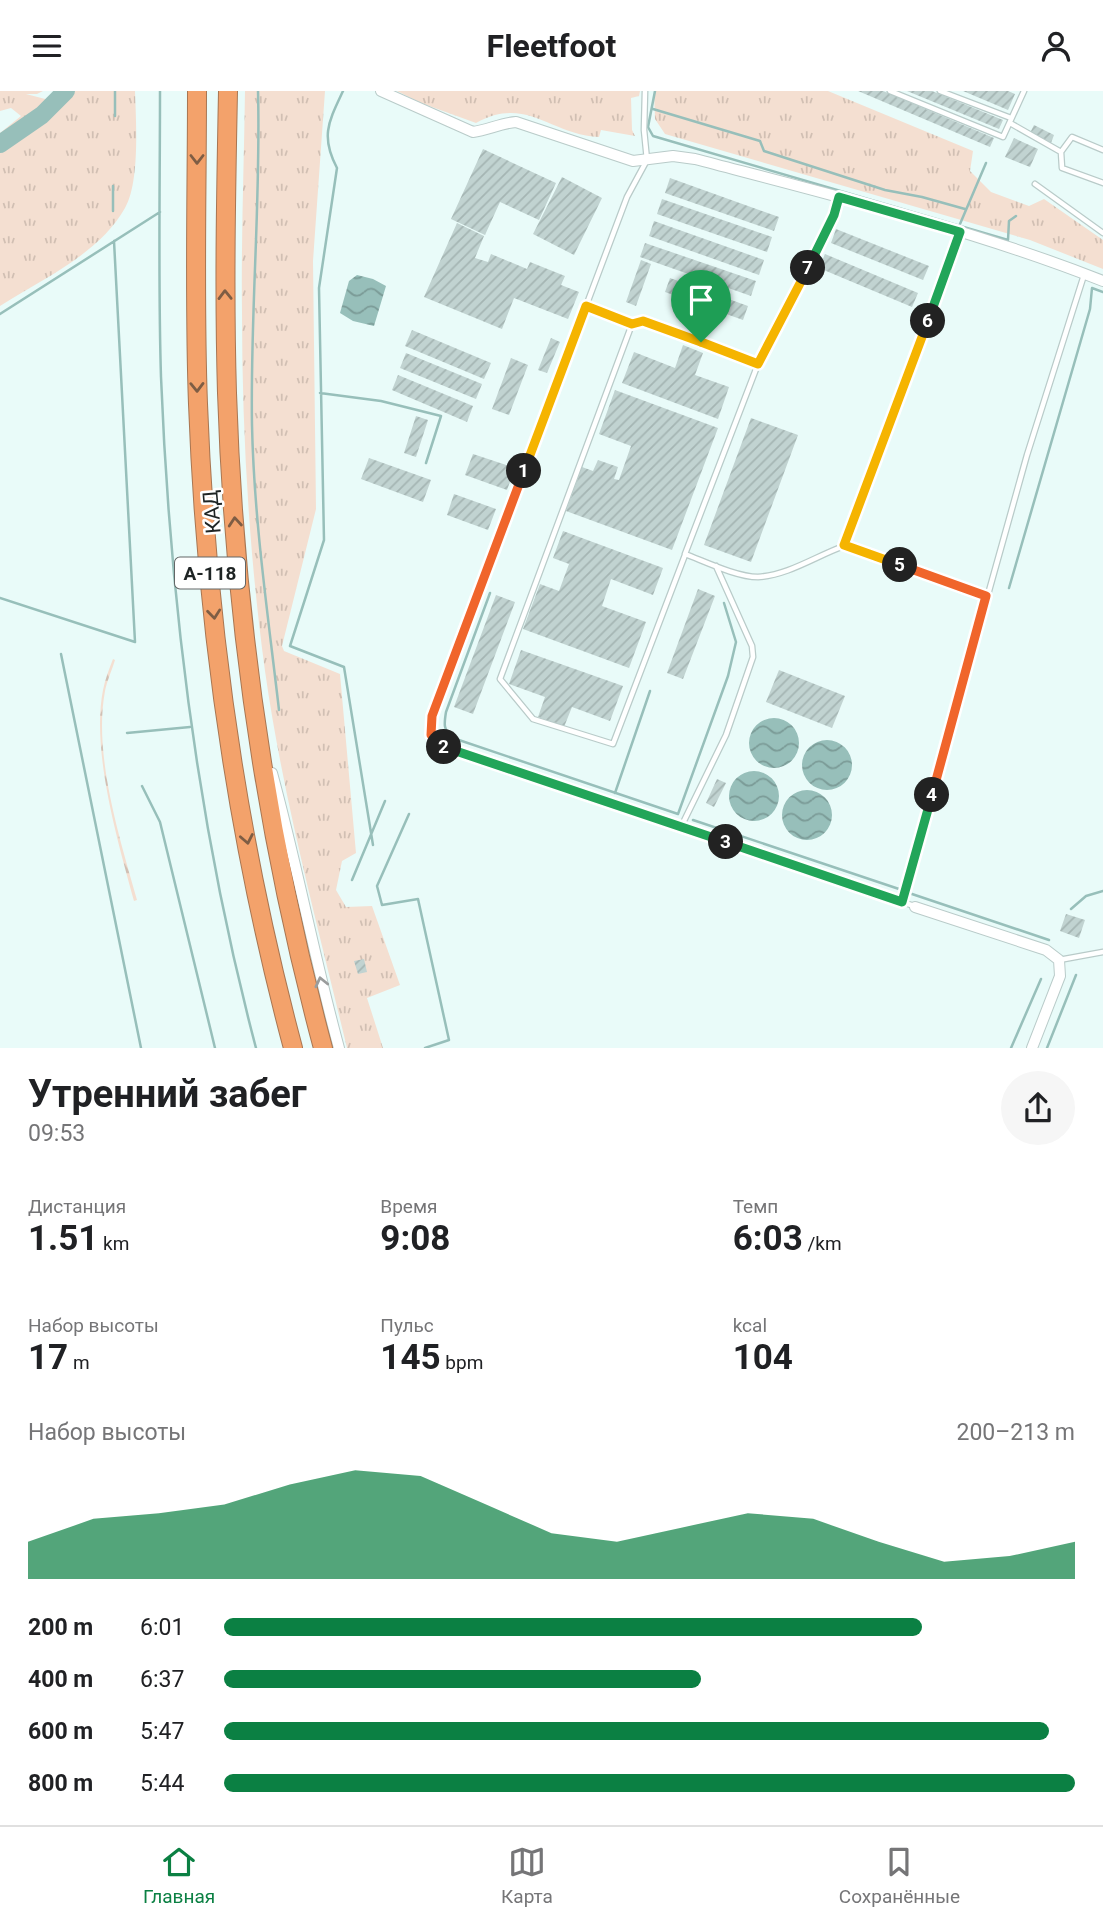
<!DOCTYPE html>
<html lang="ru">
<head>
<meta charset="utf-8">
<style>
	body { margin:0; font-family:Roboto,sans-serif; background:#f6f6f6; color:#202124; height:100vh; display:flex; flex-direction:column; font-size:26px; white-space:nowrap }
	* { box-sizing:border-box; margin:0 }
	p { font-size:23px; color:#757577 }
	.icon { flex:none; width:38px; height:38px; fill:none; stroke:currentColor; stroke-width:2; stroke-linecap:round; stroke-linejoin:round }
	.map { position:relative; height:957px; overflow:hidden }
	.panel { display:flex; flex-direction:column; background:#fff; flex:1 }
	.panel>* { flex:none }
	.pin { position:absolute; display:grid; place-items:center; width:60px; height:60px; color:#fff; margin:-72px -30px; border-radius:50% 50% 50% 0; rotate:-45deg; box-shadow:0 0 7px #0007 }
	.pin .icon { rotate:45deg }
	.km { position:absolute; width:35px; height:35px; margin:-18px; border-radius:50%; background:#222; color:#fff; font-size:19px; line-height:35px; text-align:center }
	.round { display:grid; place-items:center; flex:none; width:74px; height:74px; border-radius:37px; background:#f6f6f6 }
	.head { display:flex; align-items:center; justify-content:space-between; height:119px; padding:0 28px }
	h1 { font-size:38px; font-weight:700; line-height:52px }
	.stats { display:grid; grid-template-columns:repeat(3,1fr); gap:10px; height:119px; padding:7px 28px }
	.stats div { display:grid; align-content:center }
	.stats b { font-size:35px; font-weight:700 }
	.stats small { font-size:19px; font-weight:400 }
	.stats p { font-size:19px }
	.chart { height:196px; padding:14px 28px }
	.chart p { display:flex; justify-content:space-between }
	.chart svg { width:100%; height:126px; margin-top:7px; fill:#0b8043; opacity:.7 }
	ul { padding:0 28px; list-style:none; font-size:23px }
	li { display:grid; grid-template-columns:112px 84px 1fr; align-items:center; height:52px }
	li i { height:18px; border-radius:9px; background:#0b8043 }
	header { display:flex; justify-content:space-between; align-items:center; height:91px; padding:0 28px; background:#fff; font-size:32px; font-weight:700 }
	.menu { display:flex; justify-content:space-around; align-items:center; height:98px; border-top:2px solid #e0e0e0; background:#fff; font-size:19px; color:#757577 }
	.menu a { display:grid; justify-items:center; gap:4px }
	.menu .on { color:#0b8043 }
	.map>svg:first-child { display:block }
	.grass { fill:url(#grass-tufts) }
	.forest { fill:url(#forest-firs) }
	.water { fill:url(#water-waves) }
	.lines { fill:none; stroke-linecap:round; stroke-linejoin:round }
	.stream { stroke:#97bfba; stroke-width:2.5 }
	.river { stroke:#97bfba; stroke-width:18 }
	.building { fill:url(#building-hatch) }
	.service-casing { stroke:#b9cbc9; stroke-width:7 }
	.minor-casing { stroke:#b9cbc9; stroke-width:12 }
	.motorway-casing { stroke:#a87652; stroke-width:20 }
	.service { stroke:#fff; stroke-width:4.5 }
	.minor { stroke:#fff; stroke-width:10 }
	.motorway { stroke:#f3a26b; stroke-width:18 }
	.oneway { stroke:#7e5d44 }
	.oneway2 { stroke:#9a9c9c }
	.split-1-casing { stroke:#fff; stroke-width:14 }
	.split-2-casing { stroke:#fff; stroke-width:14 }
	.split-3-casing { stroke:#fff; stroke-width:14 }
	.split-4-casing { stroke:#fff; stroke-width:14 }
	.split-5-casing { stroke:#fff; stroke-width:14 }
	.split-6-casing { stroke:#fff; stroke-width:14 }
	.split-7-casing { stroke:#fff; stroke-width:14 }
	.split-8-casing { stroke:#fff; stroke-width:14 }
	.split-1 { stroke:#f5b400; stroke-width:9 }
	.split-2 { stroke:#f0652b; stroke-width:9 }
	.split-3 { stroke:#22a559; stroke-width:9 }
	.split-4 { stroke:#22a559; stroke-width:9 }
	.split-5 { stroke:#f0652b; stroke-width:9 }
	.split-6 { stroke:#f5b400; stroke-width:9 }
	.split-7 { stroke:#22a559; stroke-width:9 }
	.split-8 { stroke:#f5b400; stroke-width:9 }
	.labels { text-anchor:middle; stroke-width:5; stroke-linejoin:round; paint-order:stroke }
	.shield { fill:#fff; stroke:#626666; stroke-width:2 }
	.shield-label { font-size:19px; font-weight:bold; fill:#1e2424 }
	.street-label { font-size:21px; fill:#1e2424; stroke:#fff }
</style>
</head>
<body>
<header><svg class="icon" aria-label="menu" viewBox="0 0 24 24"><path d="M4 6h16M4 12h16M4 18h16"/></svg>Fleetfoot<svg class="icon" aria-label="person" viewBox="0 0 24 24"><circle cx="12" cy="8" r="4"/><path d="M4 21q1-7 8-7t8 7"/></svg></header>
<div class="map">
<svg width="1103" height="957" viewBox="0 0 1103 957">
	<defs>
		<pattern id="grass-tufts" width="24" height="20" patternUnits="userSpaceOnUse" patternTransform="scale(1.75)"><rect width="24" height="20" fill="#f4dfd1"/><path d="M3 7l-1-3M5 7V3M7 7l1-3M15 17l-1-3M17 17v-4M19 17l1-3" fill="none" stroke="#d1bfb3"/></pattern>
		<pattern id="forest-firs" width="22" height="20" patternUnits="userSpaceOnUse" patternTransform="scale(1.75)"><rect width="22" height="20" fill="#f4dfd1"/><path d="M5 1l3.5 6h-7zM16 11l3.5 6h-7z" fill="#d1bfb3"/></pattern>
		<pattern id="water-waves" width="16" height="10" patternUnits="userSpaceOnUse" patternTransform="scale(1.75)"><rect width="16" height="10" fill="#97bfba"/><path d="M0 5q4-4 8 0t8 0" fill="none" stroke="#7b9b97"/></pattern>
		<pattern id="building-hatch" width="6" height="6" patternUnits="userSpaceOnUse" patternTransform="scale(1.75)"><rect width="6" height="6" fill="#c1d3d1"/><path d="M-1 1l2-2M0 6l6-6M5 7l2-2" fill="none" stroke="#a5b5b3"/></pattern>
	</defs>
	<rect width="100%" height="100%" fill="#e9fbf9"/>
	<path class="grass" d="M 0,0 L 43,0 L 37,3 L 26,3 L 49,9 L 58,0 L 135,0 C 136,30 140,91 125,117 C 99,163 44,187 0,215 L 0,42 L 21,25 L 11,17 L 0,20 Z
		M 245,0 L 325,0 L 313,170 L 316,418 L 282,555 L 284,560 L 340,583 L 356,762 L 342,770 L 336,799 L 346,816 L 372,815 L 400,894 L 367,907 L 383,957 L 347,957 C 317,832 283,707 265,580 C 249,462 242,341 242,222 C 241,148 244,74 245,0 Z
		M 397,0 L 640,0 L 639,5 L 631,7 L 632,39 L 635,45 L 601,39 L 599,46 C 550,44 527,4 476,32 L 421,12 Z
		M 654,0 L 828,0 L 973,60 L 970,80 L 991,101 L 1029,115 L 1044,108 L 1103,149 L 1103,178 L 1030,149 L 665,43 L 655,28 Z"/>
	<path class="forest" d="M 113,568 L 115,569 C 112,579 107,590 105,600 C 93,664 120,748 137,809 L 134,810 C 118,751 91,660 103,599 C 105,589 109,578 113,568 Z"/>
	<path class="water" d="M 357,184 L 373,188 L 386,195 L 374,235 L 353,230 L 340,222 L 349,190 Z
		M749 652a25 25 0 1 1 50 0a25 25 0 1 1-50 0Z
		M802 674a25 25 0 1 1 50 0a25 25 0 1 1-50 0Z
		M729 705a25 25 0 1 1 50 0a25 25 0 1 1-50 0Z
		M782 724a25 25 0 1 1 50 0a25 25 0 1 1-50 0Z"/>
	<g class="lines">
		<path class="stream" d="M 160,0 C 160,95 158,191 161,286 C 170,512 198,738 256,957
			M 258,0 C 261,111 250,223 252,334 C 254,429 268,524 279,619
			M 343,0 C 329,30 320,45 337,77 L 319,197 L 324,449 L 290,555 L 344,576 L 373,754
			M 655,0 L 648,36 L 653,45 L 1008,149 L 1009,130 L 1016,125
			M 653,18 L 760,50 L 764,60 L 885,99 L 922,106 L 965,118
			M 115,25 L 115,0
			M 113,120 L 113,95
			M 960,133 L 986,72
			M 0,223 L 160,121
			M 320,302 L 381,310 L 441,325 L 426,372
			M 1009,497 L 1090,218 L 1092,197 L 1103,201
			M 490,502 L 446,621 C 444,633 443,639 453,647 L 678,723 L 728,585 L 736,551 L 724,512
			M 0,507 L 135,551 L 114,150
			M 61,563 L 141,957
			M 127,642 L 190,636
			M 142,695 L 160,731 L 215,957
			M 615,702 L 650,600
			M 409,723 L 377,795 L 382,814 L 418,808 L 449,949 L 425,957
			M 693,729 L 899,798
			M 352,789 L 385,710
			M 912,803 L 1049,849
			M 1071,818 L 1086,805 L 1103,800
			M 1011,957 L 1041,888
			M 1047,957 L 1076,884"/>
		<path class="river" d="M 0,53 L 42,24 L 66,0"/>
	</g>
	<path class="building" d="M 858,0 L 883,0 L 994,47 L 990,56 Z
		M 907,0 L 932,0 L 1003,29 L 999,38 Z
		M 963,0 L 1008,0 L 1015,3 L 1008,19 Z
		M 1034,34 L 1054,44 L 1051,52 L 1030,42 Z
		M 1014,47 L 1038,58 L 1030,76 L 1005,66 Z
		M 483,58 L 556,92 L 539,129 L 500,111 L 485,144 L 451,128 Z
		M 562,86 L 602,107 L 574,164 L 533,143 Z
		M 670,87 L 779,126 L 774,140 L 665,102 Z
		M 662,108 L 772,146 L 767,161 L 657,123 Z
		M 654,130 L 764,169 L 759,184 L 649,145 Z
		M 457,132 L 484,145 L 475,167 L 488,171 L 491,163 L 527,178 L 530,171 L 565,185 L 561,194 L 579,201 L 568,228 L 514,207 L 502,238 L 424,206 Z
		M 836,138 L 929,175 L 923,189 L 831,152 Z
		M 645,152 L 756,190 L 751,205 L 640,166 Z
		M 825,163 L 918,202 L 912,216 L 819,177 Z
		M 641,169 L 651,173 L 636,215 L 626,211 Z
		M 670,187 L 748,215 L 743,229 L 665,201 Z
		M 412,239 L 491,272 L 484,288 L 405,255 Z
		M 551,247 L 560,251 L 547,282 L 538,279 Z
		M 683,254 L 703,262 L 695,284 L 729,296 L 718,328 L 622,292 L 634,261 L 675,277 Z
		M 406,262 L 482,293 L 476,308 L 400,277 Z
		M 511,267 L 528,274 L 509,324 L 492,318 Z
		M 398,284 L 473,315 L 467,331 L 392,299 Z
		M 615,299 L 718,337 L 672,459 L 566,420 L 582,376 L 593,380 L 598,369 L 618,376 L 614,388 L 619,389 L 631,355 L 599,343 Z
		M 416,325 L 428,329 L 416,366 L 404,362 Z
		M 751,327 L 798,344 L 751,471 L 704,454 Z
		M 473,363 L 515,377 L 507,399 L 465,384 Z
		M 369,367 L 431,389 L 423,411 L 361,388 Z
		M 454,403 L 496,418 L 488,439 L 447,424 Z
		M 563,440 L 663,477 L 653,504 L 611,488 L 602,515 L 646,531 L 629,577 L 523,538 L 540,493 L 559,500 L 569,473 L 553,467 Z
		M 698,498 L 715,505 L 683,588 L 667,582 Z
		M 496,504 L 515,511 L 473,623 L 454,616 Z
		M 521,559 L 623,595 L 610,630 L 572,616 L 564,636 L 538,626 L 545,606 L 509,593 Z
		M 779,579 L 845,605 L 832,637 L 766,611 Z
		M 717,688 L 726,692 L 714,716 L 706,712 Z
		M 1066,823 L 1085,829 L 1079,847 L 1060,840 Z
		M 364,868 L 367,881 L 358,883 L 354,870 Z"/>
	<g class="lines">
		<defs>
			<path id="service" d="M 645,0 L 644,39 L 647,69 L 627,106 L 432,625 L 431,644 L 445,657 L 914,815
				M 890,0 L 1003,46 L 1024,0
				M 940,0 L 1011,27
				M 1010,32 L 1061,61
				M 1103,59 L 1072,46 L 1061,61 L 1062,77 L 1103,92
				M 1035,93 L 1103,142
				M 586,215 L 632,233 L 643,230 L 758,273 L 685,463 C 706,471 737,486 758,486 C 789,484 816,465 844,455 L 960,142
				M 632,233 L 500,588 L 533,628 L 613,653 L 685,464
				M 758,273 L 834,124 L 839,107
				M 844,455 L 986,505
				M 681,736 L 726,644 L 753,566 L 752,555 L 716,475
				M 902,811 L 1027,364 L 1084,184
				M 1059,869 L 1103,861"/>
			<path id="minor" d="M 381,0 L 473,41 C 488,39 501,32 516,31 L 633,70 L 673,65 L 695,68 C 832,104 971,138 1103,190
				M 272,682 C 297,773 314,866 339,957
				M 915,816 L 1046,859 L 1059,869 L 1060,885 L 1032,957"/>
			<path id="motorway" d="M 197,0 C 197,104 194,209 198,313 C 206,529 237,748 293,957
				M 228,0 C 226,101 224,202 227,302 C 234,522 266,745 323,957"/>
		</defs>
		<use href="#service" class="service-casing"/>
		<use href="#minor" class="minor-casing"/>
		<use href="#motorway" class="motorway-casing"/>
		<use href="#service" class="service"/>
		<use href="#minor" class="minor"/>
		<use href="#motorway" class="motorway"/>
	</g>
	<defs><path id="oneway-chevron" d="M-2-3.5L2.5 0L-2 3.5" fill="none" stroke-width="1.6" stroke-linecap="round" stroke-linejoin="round" transform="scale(1.75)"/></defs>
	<g class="oneway">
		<use href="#oneway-chevron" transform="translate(197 68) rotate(90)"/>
		<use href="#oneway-chevron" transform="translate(225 204) rotate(-91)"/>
		<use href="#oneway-chevron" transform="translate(197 296) rotate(89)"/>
		<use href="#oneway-chevron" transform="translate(235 431) rotate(-95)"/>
		<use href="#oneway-chevron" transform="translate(214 523) rotate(84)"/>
		<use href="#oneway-chevron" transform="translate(247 748) rotate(79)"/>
	</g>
	<use class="oneway2" href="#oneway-chevron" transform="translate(321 891) rotate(-103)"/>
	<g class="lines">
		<defs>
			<path id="split-1" d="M 524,380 L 586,215 L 632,233 L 643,230 L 701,251"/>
			<path id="split-2" d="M 444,656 L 431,644 L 432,625 L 524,380"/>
			<path id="split-3" d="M 444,656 L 726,751"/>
			<path id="split-4" d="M 726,751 L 902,811 L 932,704"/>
			<path id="split-5" d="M 900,474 L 986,505 L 932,704"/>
			<path id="split-6" d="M 900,474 L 844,454 L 928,230"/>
			<path id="split-7" d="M 808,177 L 834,124 L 839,106 L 960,141 L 928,230"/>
			<path id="split-8" d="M 701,251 L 758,273 L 808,177"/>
		</defs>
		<use href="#split-1" class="split-1-casing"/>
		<use href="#split-2" class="split-2-casing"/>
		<use href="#split-3" class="split-3-casing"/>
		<use href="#split-4" class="split-4-casing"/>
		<use href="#split-5" class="split-5-casing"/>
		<use href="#split-6" class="split-6-casing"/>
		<use href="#split-7" class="split-7-casing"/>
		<use href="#split-8" class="split-8-casing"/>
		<use href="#split-1" class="split-1"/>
		<use href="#split-2" class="split-2"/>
		<use href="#split-3" class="split-3"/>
		<use href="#split-4" class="split-4"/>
		<use href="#split-5" class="split-5"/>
		<use href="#split-6" class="split-6"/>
		<use href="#split-7" class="split-7"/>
		<use href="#split-8" class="split-8"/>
	</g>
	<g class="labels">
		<rect class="shield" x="175" y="466.5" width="70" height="31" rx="5"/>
		<g class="shield-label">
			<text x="210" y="489">А-118</text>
		</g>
		<g class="street-label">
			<text transform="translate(212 421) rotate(-95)" y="7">КАД</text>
		</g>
	</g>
</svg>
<div class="pin" style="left:701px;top:251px;background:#1e9e55"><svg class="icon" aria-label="arrive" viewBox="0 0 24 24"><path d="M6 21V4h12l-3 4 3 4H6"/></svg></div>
<b class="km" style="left:524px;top:380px">1</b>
<b class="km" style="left:444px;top:656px">2</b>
<b class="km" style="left:726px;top:751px">3</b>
<b class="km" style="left:932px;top:704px">4</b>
<b class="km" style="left:900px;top:474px">5</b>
<b class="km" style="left:928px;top:230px">6</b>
<b class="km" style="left:808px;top:177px">7</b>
</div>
<section class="panel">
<div class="head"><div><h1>Утренний забег</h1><p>09:53</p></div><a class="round"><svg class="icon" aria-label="share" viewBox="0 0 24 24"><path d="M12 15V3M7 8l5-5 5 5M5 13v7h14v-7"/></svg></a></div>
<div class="stats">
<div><p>Дистанция</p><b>1.51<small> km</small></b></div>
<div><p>Время</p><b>9:08</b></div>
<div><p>Темп</p><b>6:03<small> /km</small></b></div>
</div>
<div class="stats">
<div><p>Набор высоты</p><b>17<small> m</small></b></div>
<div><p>Пульс</p><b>145<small> bpm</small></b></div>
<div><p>kcal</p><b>104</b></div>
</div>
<div class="chart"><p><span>Набор высоты</span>200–213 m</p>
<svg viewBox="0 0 160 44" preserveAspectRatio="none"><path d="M0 44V31L10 23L20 21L30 18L40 11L50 6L60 8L70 18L80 28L90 31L100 26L110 21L120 23L130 31L140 38L150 36L160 31V44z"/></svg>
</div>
<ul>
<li><b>200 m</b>6:01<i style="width:82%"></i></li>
<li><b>400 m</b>6:37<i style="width:56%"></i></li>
<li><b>600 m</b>5:47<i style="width:97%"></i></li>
<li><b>800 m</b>5:44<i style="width:100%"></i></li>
</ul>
</section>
<nav class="menu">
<a class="on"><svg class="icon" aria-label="home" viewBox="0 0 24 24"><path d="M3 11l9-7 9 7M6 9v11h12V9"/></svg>Главная</a>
<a><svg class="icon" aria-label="map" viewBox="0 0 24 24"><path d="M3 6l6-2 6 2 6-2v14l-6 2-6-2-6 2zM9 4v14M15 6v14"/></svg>Карта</a>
<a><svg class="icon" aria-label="saved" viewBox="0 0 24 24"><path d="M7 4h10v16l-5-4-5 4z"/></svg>Сохранённые</a>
</nav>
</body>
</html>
